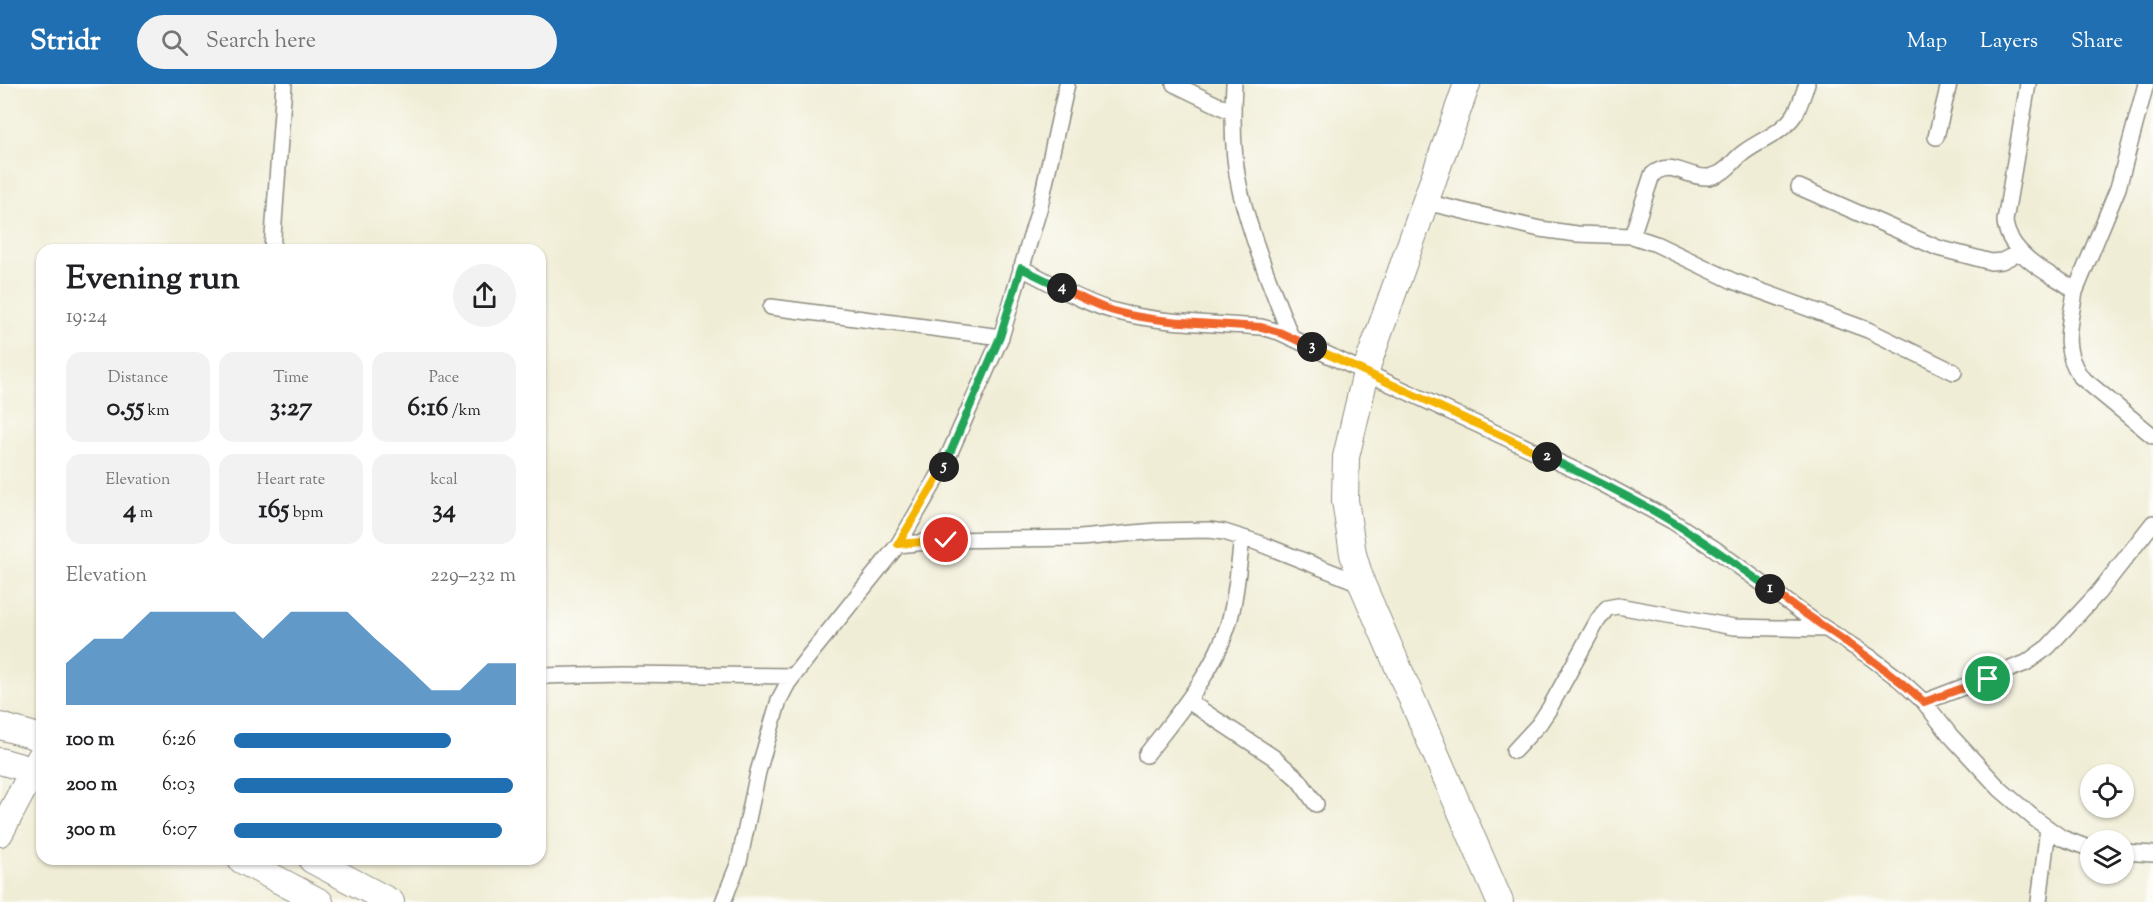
<!DOCTYPE html>
<html lang="en">
<head>
<meta charset="utf-8">
<style>
	body { margin:0; font-family:"Sorts Mill Goudy",serif; background:#f2f2f2; color:#202124; height:100vh; display:flex; flex-direction:column; font-size:22px; white-space:nowrap }
	* { box-sizing:border-box; margin:0 }
	p { font-size:20px; color:#757577 }
	.icon { flex:none; width:33px; height:33px; fill:none; stroke:currentColor; stroke-width:2; stroke-linecap:round; stroke-linejoin:round }
	.map { position:relative; flex:1; overflow:hidden }
	.drawer { position:absolute; left:36px; top:160px; width:510px; height:621px; display:flex; flex-direction:column; background:#fff; border-radius:18px; box-shadow:0 2px 4px #0004 }
	.drawer>* { flex:none }
	.tools { position:absolute; left:2080px; top:680px; display:grid; gap:12px }
	.tools a { display:grid; place-items:center; width:54px; height:54px; border-radius:50%; background:#fff; box-shadow:0 2px 4px #0004; font-size:30px }
	.pin { position:absolute; display:grid; place-items:center; width:51px; height:51px; color:#fff; margin:-26px; border:3px solid #fff; border-radius:50%; box-shadow:0 2px 6px #0007 }
	.km { position:absolute; width:30px; height:30px; margin:-15px; border-radius:50%; background:#222; color:#fff; font-size:16px; line-height:30px; text-align:center }
	.round { display:grid; place-items:center; flex:none; width:63px; height:63px; border-radius:32px; background:#f2f2f2 }
	.overview { display:flex; align-items:center; justify-content:space-between; height:102px; padding:0 30px }
	h1 { font-size:33px; font-weight:700; line-height:45px }
	.stats { display:grid; grid-template-columns:repeat(3,1fr); gap:9px; height:102px; padding:6px 30px }
	.stats div { display:grid; align-content:center; border-radius:15px; background:#f2f2f2; text-align:center }
	.stats b { font-size:26px; font-weight:700 }
	.stats small { font-size:16px; font-weight:400 }
	.stats p { font-size:16px }
	.chart { height:168px; padding:12px 30px }
	.chart p { display:flex; justify-content:space-between }
	.chart svg { width:100%; height:108px; margin-top:6px; fill:#1f6fb2; opacity:.7 }
	ul { padding:0 30px; list-style:none; font-size:20px }
	li { display:grid; grid-template-columns:96px 72px 1fr; align-items:center; height:45px }
	li i { height:15px; border-radius:8px; background:#1f6fb2 }
	header { display:flex; align-items:center; gap:36px; box-sizing:border-box; height:84px; padding:0 30px; background:#1f6fb2; color:#fff }
	header strong { font-size:28px }
	nav { display:flex; gap:33px; margin-inline-start:auto; font-size:21px }
	.search { width:420px; height:54px; background:#f2f2f2; display:flex; align-items:center; gap:15px; box-sizing:border-box; padding:0 21px; border-radius:33px; color:#757577; font-size:22px }
	.map>svg:first-child { display:block }
	.lines { fill:none; stroke-linecap:round; stroke-linejoin:round }
	.minor-casing { stroke:#8e8c80; stroke-width:18 }
	.trunk-casing { stroke:#8e8c80; stroke-width:28 }
	.minor { stroke:#fff; stroke-width:15 }
	.trunk { stroke:#fff; stroke-width:26 }
	.split-1-casing { stroke:#fff; stroke-width:12 }
	.split-2-casing { stroke:#fff; stroke-width:12 }
	.split-3-casing { stroke:#fff; stroke-width:12 }
	.split-4-casing { stroke:#fff; stroke-width:12 }
	.split-5-casing { stroke:#fff; stroke-width:12 }
	.split-6-casing { stroke:#fff; stroke-width:12 }
	.split-1 { stroke:#f0652b; stroke-width:8 }
	.split-2 { stroke:#22a559; stroke-width:8 }
	.split-3 { stroke:#f5b400; stroke-width:8 }
	.split-4 { stroke:#f0652b; stroke-width:8 }
	.split-5 { stroke:#22a559; stroke-width:8 }
	.split-6 { stroke:#f5b400; stroke-width:8 }
</style>
</head>
<body>
<header>
<strong>Stridr</strong>
<div class="search"><svg class="icon" aria-label="search" viewBox="0 0 24 24"><circle cx="10" cy="10" r="6"/><path d="M15 15l6 6"/></svg>Search here</div>
<nav><a>Map</a><a>Layers</a><a>Share</a></nav>
</header>
<div class="map">
<svg width="2153" height="818" viewBox="0 0 2153 818">
	<rect width="100%" height="100%" fill="#fdfcf7"/>
	<filter id="ink" filterUnits="userSpaceOnUse"><feTurbulence type="fractalNoise" baseFrequency=".0167" numOctaves="2"/><feDisplacementMap in="SourceGraphic" scale="12" xChannelSelector="R" yChannelSelector="G"/><feConvolveMatrix kernelMatrix="1 2 1 2 8 2 1 2 1" color-interpolation-filters="sRGB"/></filter>
	<filter id="wash" filterUnits="userSpaceOnUse"><feTurbulence type="fractalNoise" baseFrequency=".008" numOctaves="4" result="noise"/><feDisplacementMap in="SourceGraphic" scale="24" xChannelSelector="R" yChannelSelector="G"/><feGaussianBlur stdDeviation="1.35" result="paint"/><feColorMatrix in="noise" values="0 0 0 0 0 0 0 0 0 0 0 0 0 0 0 0 0 1.4 0 .05"/><feComposite in="paint" operator="in"/></filter>
	<g filter="url(#wash)">
		<rect width="100%" height="100%" fill="#f0edd6"/>
	</g>
	<g filter="url(#ink)">
		<g class="lines">
			<defs>
				<path id="minor" d="M 1174,0 L 1232,28
					M 1234,0 C 1232,35 1232,71 1240,106 C 1252,156 1272,205 1291,253
					M 2028,0 L 2005,137 C 2007,162 2032,180 2052,192 C 2061,197 2068,200 2075,208 C 2070,241 2060,263 2081,293 L 2153,352
					M 1936,53 L 1949,0
					M 1799,103 L 1938,164 L 1965,171 L 1991,178 L 2002,177 L 2020,168
					M 1425,118 L 1540,145 L 1577,150 L 1632,152 L 1656,160 L 1733,197 L 1868,246 L 1954,288
					M 1632,152 L 1652,91 C 1671,74 1687,95 1709,93 C 1713,92 1719,90 1722,88 C 1730,83 1735,75 1743,69 C 1760,56 1782,50 1795,30 C 1800,22 1803,10 1807,0
					M 272,166 L 284,0
					M 1021,184 C 1052,199 1084,220 1118,228 C 1164,240 1214,239 1261,243 L 1279,248 L 1588,392 L 1672,437 L 1715,465 L 1815,538 L 1870,573 L 1899,595 L 1924,618 L 1950,651 L 2000,705 L 2035,735 L 2062,754 L 2091,765
					M 2075,208 L 2118,104 L 2146,0
					M 771,223 L 1001,253
					M 898,461 L 946,456 L 1080,454 L 1156,447 L 1209,446 L 1224,448 L 1256,458 L 1362,500
					M 540,592 L 621,590 L 793,592
					M 1188,617 L 1273,673 L 1299,696 L 1316,720
					M 1924,618 L 2026,579 L 2048,563 L 2098,509 L 2153,439
					M 1514,667 L 1539,640 L 1549,625 L 1598,536 L 1607,524 L 1618,522 L 1734,543 L 1826,545
					M 1146,671 C 1180,627 1220,582 1232,526 C 1237,503 1239,478 1242,454
					M 2124,768 L 2153,770
					M 723,818 L 739,778 L 758,688 L 779,616 L 788,599 L 808,573 L 898,461 L 943,384 L 1001,253 L 1040,122 L 1067,0
					M 2039,818 L 2048,744"/>
				<path id="trunk" d="M 1467,0 L 1368,280 L 1346,373 L 1345,416 L 1353,470 L 1362,500 L 1500,818
					M 0,642 L 42,654
					M 0,677 L 42,689
					M 0,749 L 42,670
					M 241,776 L 320,818
					M 312,776 L 391,818"/>
			</defs>
			<use href="#minor" class="minor-casing"/>
			<use href="#trunk" class="trunk-casing"/>
			<use href="#minor" class="minor"/>
			<use href="#trunk" class="trunk"/>
		</g>
	</g>
	<g class="lines" filter="url(#ink)">
		<defs>
			<path id="split-1" d="M 1770,505 C 1822,543 1877,575 1924,618 L 1988,595"/>
			<path id="split-2" d="M 1547,373 C 1589,393 1631,413 1671,437 C 1705,457 1738,482 1770,505"/>
			<path id="split-3" d="M 1312,263 L 1547,373"/>
			<path id="split-4" d="M 1062,204 C 1080,213 1098,223 1117,228 C 1163,240 1214,239 1261,243 L 1279,248 L 1312,263"/>
			<path id="split-5" d="M 944,383 L 1000,253 L 1021,184 L 1062,204"/>
			<path id="split-6" d="M 944,383 L 898,460 L 946,456"/>
		</defs>
		<use href="#split-1" class="split-1-casing"/>
		<use href="#split-2" class="split-2-casing"/>
		<use href="#split-3" class="split-3-casing"/>
		<use href="#split-4" class="split-4-casing"/>
		<use href="#split-5" class="split-5-casing"/>
		<use href="#split-6" class="split-6-casing"/>
		<use href="#split-1" class="split-1"/>
		<use href="#split-2" class="split-2"/>
		<use href="#split-3" class="split-3"/>
		<use href="#split-4" class="split-4"/>
		<use href="#split-5" class="split-5"/>
		<use href="#split-6" class="split-6"/>
	</g>
</svg>
<div class="tools">
<a><svg class="icon" aria-label="locate" viewBox="0 0 24 24"><circle cx="12" cy="12" r="6"/><path d="M12 2v4M12 18v4M2 12h4M18 12h4"/></svg></a>
<a><svg class="icon" aria-label="layers" viewBox="0 0 24 24"><path d="M12 4l9 5-9 5-9-5zM3 14l9 5 9-5"/></svg></a>
</div>
<div class="pin" style="left:1988px;top:595px;background:#1e9e55"><svg class="icon" aria-label="arrive" viewBox="0 0 24 24"><path d="M6 21V4h12l-3 4 3 4H6"/></svg></div>
<div class="pin" style="left:946px;top:456px;background:#d93025"><svg class="icon" aria-label="check" viewBox="0 0 24 24"><path d="M5 12l5 5 9-10"/></svg></div>
<b class="km" style="left:1770px;top:505px">1</b>
<b class="km" style="left:1547px;top:373px">2</b>
<b class="km" style="left:1312px;top:263px">3</b>
<b class="km" style="left:1062px;top:204px">4</b>
<b class="km" style="left:944px;top:383px">5</b>
<section class="drawer">
<div class="overview"><div><h1>Evening run</h1><p>19:24</p></div><a class="round"><svg class="icon" aria-label="share" viewBox="0 0 24 24"><path d="M12 15V3M7 8l5-5 5 5M5 13v7h14v-7"/></svg></a></div>
<div class="stats">
<div><p>Distance</p><b>0.55<small> km</small></b></div>
<div><p>Time</p><b>3:27</b></div>
<div><p>Pace</p><b>6:16<small> /km</small></b></div>
</div>
<div class="stats">
<div><p>Elevation</p><b>4<small> m</small></b></div>
<div><p>Heart rate</p><b>165<small> bpm</small></b></div>
<div><p>kcal</p><b>34</b></div>
</div>
<div class="chart"><p><span>Elevation</span>229–232 m</p>
<svg viewBox="0 0 160 44" preserveAspectRatio="none"><path d="M0 44V27L10 17L20 17L30 6L40 6L50 6L60 6L70 17L80 6L90 6L100 6L110 17L120 27L130 38L140 38L150 27L160 27V44z"/></svg>
</div>
<ul>
<li><b>100 m</b>6:26<i style="width:77%"></i></li>
<li><b>200 m</b>6:03<i style="width:99%"></i></li>
<li><b>300 m</b>6:07<i style="width:95%"></i></li>
</ul>
</section>
</div>
</body>
</html>
